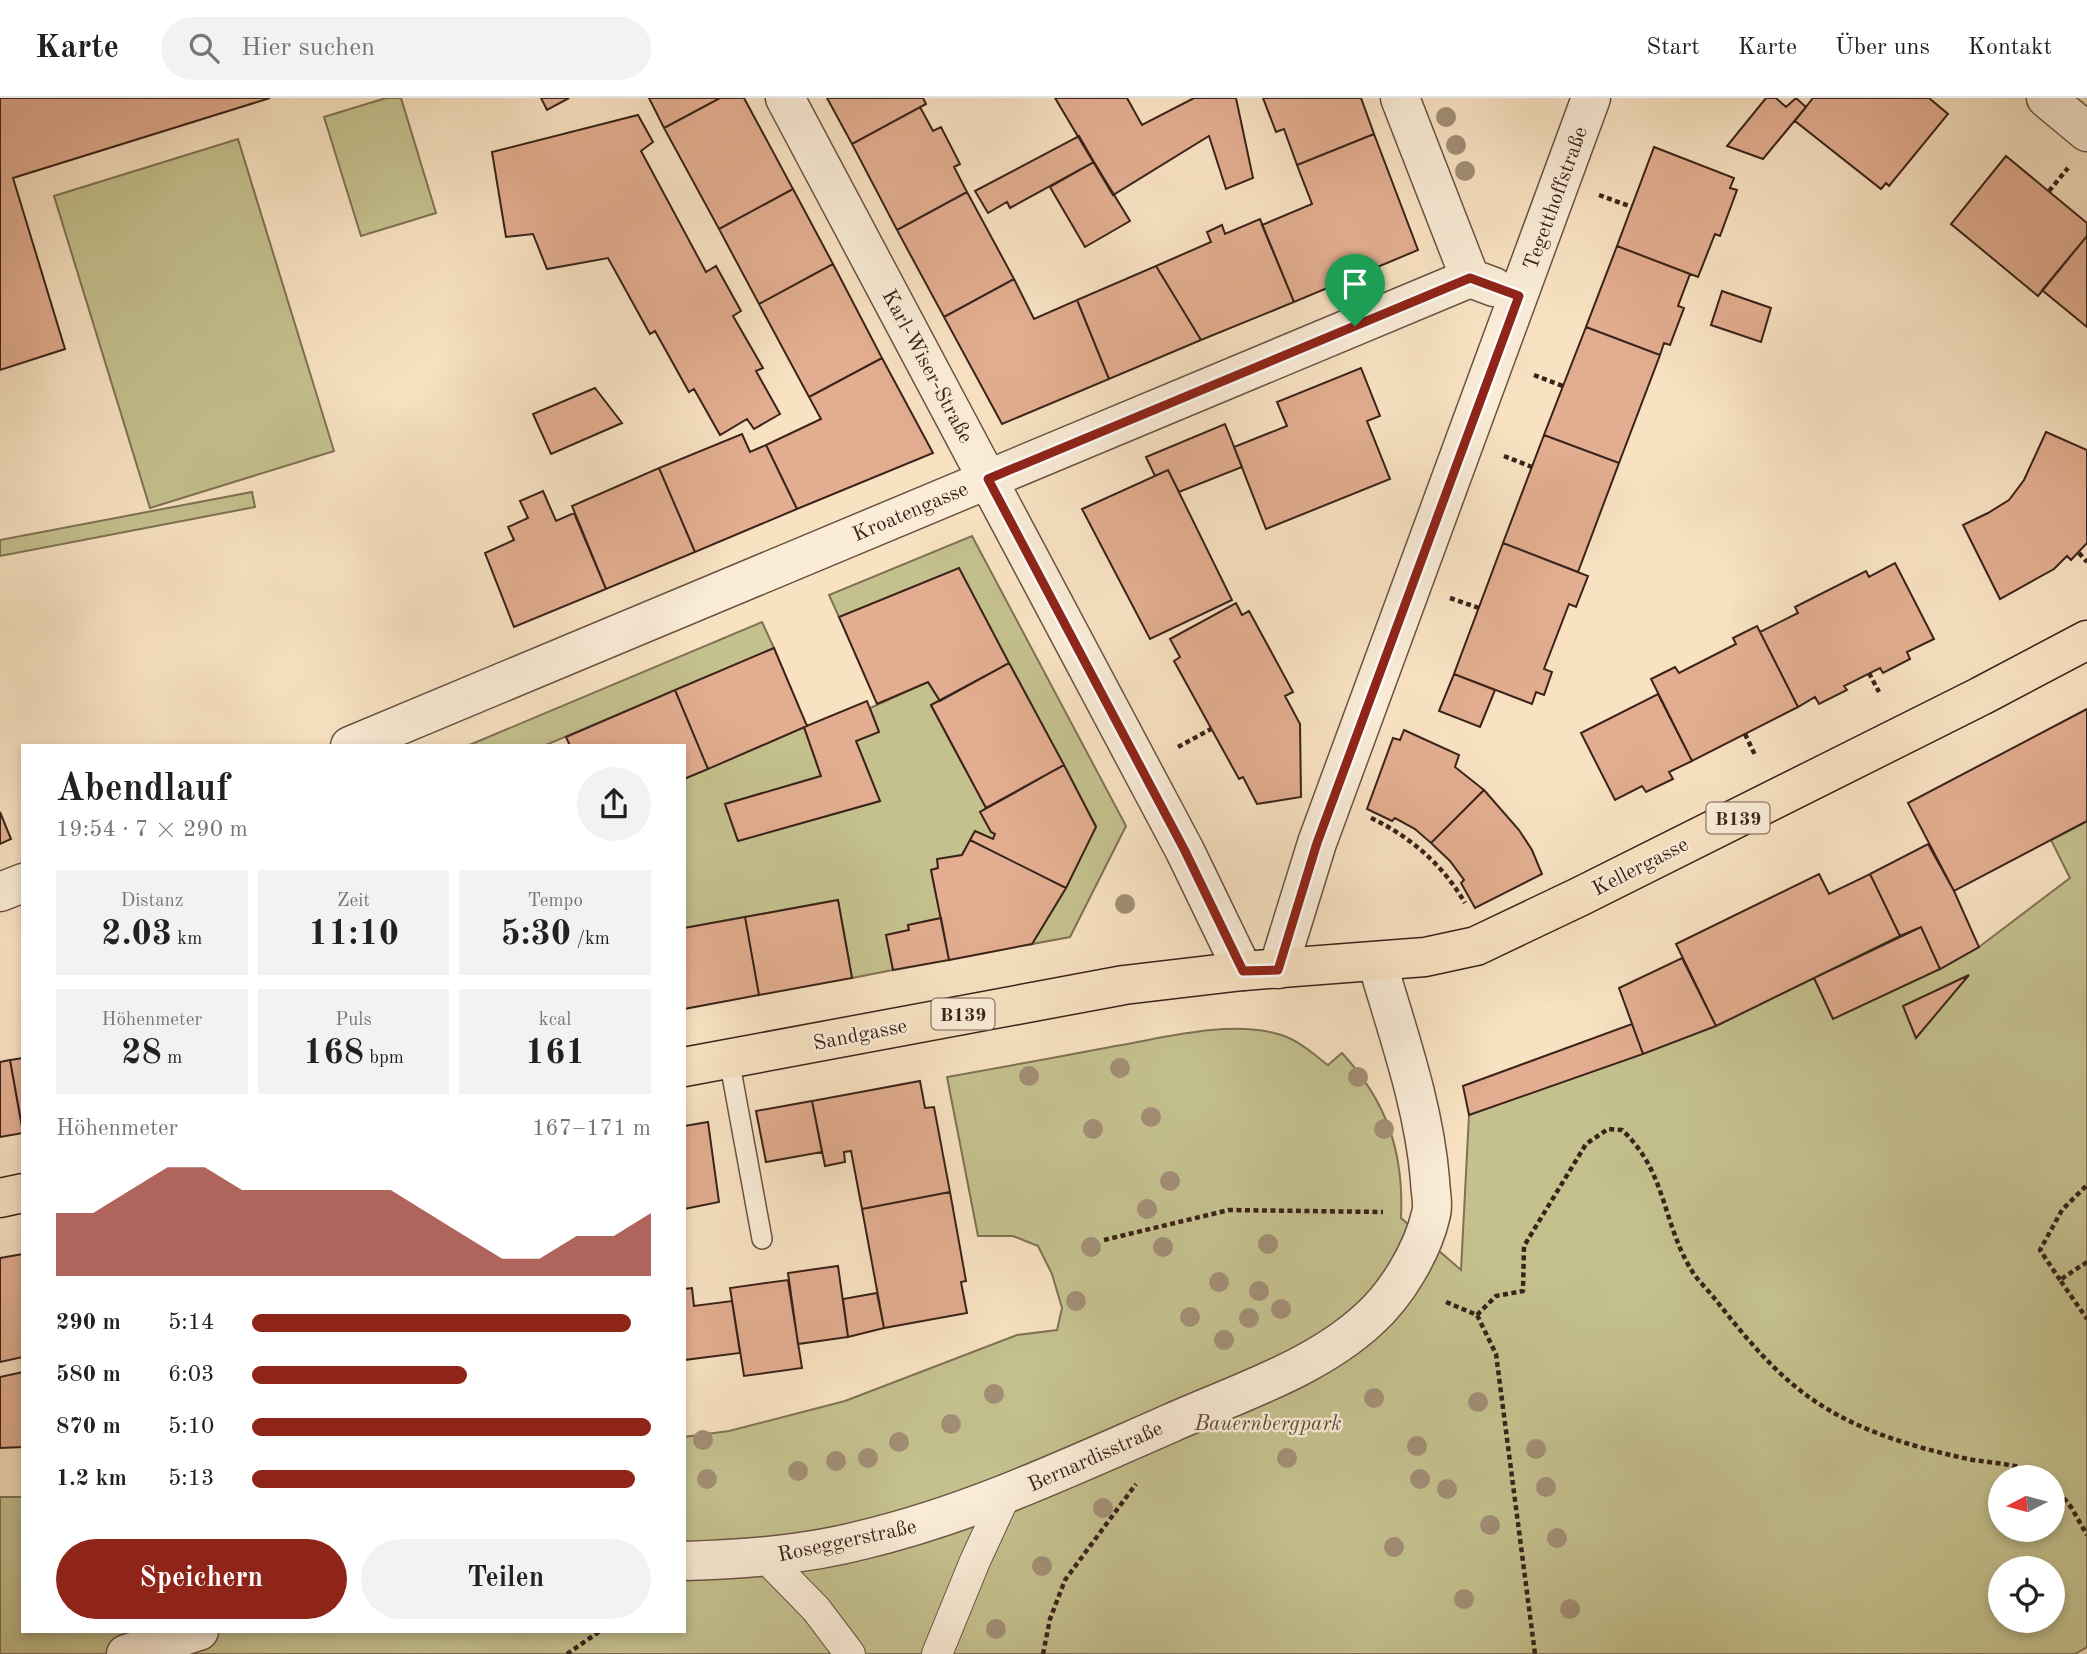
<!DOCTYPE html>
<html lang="de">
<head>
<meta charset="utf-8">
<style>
	body { margin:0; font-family:"Old Standard TT",serif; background:#f2f2f2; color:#202124; height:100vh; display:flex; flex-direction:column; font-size:26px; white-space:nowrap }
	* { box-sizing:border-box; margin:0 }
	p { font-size:23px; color:#757577 }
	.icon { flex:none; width:38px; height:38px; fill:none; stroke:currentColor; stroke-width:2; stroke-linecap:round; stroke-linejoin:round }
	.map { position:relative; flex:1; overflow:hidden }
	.side { position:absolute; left:21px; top:646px; width:665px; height:889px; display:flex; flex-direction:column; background:#fff; border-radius:0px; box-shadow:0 4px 10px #0003 }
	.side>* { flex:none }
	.needle { width:46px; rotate:264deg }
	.tools { position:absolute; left:1988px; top:1367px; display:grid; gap:14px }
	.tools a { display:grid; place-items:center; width:77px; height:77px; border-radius:50%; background:#fff; box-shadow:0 4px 10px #0003; font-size:35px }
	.pin { position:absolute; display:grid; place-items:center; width:60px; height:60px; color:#fff; margin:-72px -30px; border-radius:50% 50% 50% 0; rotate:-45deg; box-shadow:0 0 7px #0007 }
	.pin .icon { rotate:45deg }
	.round { display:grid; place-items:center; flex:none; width:74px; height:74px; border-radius:37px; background:#f2f2f2 }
	.head { display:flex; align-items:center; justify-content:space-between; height:119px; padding:0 35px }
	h1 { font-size:38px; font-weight:700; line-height:52px }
	.figures { display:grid; grid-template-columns:repeat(3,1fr); gap:10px; height:119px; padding:7px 35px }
	.figures div { display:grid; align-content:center; border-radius:0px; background:#f2f2f2; text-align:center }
	.figures b { font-size:35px; font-weight:700 }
	.figures small { font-size:19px; font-weight:400 }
	.figures p { font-size:19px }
	.chart { height:196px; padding:14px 35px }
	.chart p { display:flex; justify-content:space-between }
	.chart svg { width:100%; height:126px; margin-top:7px; fill:#8f2418; opacity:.7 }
	.cta { display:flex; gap:14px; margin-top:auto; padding:14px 35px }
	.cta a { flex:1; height:80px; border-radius:42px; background:#8f2418; color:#fff; font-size:28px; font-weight:700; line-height:80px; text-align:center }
	.cta a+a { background:#f2f2f2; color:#202124 }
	ul { padding:0 35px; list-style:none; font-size:23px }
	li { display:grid; grid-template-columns:112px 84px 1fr; align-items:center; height:52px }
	li i { height:18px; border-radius:9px; background:#8f2418 }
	header { display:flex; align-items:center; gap:42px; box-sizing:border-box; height:98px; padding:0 35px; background:#fff; border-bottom:2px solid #e0e0e0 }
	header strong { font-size:33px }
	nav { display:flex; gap:38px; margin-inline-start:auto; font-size:24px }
	.search { width:490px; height:63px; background:#f2f2f2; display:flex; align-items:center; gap:18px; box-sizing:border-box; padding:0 24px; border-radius:38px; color:#757577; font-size:26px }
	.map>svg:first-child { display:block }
	.green { fill:#c4c18e; stroke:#7f7254; stroke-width:2; fill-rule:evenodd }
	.building { fill:#e2ad90; stroke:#3a2219; stroke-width:2 }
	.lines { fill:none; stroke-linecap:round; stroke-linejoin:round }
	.service-casing { stroke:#6a5243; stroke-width:22 }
	.pedestrian-casing { stroke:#6a5243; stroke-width:32 }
	.minor-casing { stroke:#6a5243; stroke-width:41 }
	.tertiary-casing { stroke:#6a5243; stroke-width:41 }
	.primary-casing { stroke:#3a2219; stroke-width:41 }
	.path { stroke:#3a2219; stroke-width:4.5; stroke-dasharray:5 3.5; stroke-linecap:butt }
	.service { stroke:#faecd7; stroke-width:19 }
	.pedestrian { stroke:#faecd7; stroke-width:30 }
	.minor { stroke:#faecd7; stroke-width:38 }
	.tertiary { stroke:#faecd7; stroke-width:38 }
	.primary { stroke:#f8e2c2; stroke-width:38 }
	.tree { fill:#a28e75 }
	.route-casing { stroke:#fff; stroke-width:14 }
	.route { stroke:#8f2418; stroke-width:9 }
	.labels { text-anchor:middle; stroke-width:5; stroke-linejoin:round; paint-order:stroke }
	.shield { fill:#faecd7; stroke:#745f52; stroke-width:2 }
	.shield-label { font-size:19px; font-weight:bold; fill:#3a2219 }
	.street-label { font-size:21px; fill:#3a2219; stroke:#faecd7 }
	.park-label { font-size:21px; font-style:italic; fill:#5c4a36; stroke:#faecd7 }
</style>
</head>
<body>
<header>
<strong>Karte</strong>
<div class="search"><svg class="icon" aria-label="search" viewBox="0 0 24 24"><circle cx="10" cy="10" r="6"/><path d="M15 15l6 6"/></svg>Hier suchen</div>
<nav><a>Start</a><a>Karte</a><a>Über uns</a><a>Kontakt</a></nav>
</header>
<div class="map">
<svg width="2087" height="1556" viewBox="0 0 2087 1556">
	<rect width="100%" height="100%" fill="#f8e2c2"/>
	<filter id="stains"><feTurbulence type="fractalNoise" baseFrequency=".00286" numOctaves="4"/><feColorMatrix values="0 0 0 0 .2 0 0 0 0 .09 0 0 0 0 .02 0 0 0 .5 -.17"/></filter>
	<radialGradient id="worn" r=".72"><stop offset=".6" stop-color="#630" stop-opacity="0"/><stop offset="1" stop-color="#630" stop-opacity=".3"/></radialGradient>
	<path class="green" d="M 386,0 L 401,0 L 436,115 L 361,138 L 324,19 Z
		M 238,41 L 334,353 L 150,410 L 54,98 Z
		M 252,394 L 255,409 L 0,458 L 0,442 Z
		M 972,438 L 1126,728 L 1070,839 L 1032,846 L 1066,790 L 1096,728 L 959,471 L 839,519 L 829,497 Z
		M 762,524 L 774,550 L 546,647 L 467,648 Z
		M 928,584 L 940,603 L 931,608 L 986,710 L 981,714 L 995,736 L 993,741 L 975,733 L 962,757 L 938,761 L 938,770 L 931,772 L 941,820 L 908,827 L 909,832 L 887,837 L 893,872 L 852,880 L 838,802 L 684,830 L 684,681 L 804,629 L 821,678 L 725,706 L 738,743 L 880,703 L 856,643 L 879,634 L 870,610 Z
		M 2087,723 L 2087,1549 L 2075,1556 L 0,1556 L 0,1399 L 23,1399 L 23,1533 L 684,1533 L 684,1339 L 729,1333 L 845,1303 L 1017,1237 L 1057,1232 L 1062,1210 L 1052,1176 L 1038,1148 L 1013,1138 L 978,1138 L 947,979 C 1003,969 1059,959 1115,948 C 1164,940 1225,923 1274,935 C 1295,939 1312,955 1328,967 L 1342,955 C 1387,1004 1404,1054 1401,1120 L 1461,1172 L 1469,1017 L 1716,928 L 1814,880 L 1940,871 L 1979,849 L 2070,780 L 2051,742 ZM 2000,1379 L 2053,1379 L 2053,1432 L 2000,1432 ZM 2000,1470 L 2053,1470 L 2053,1522 L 2000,1522 Z"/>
	<path class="building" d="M 0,0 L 270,0 L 13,80 L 65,251 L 0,272 Z
		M 541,0 L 569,0 L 547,12 Z
		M 649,0 L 720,0 L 664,30 Z
		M 720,0 L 744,0 L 793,91 L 719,131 L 664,30 Z
		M 827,0 L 923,0 L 926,6 L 852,46 Z
		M 1055,0 L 1127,0 L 1142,27 L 1194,0 L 1236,0 L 1253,80 L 1226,91 L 1209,38 L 1113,97 Z
		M 1263,0 L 1361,0 L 1374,36 L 1297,67 L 1284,31 L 1276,34 Z
		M 1766,0 L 1776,0 L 1786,9 L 1796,0 L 1806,9 L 1763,61 L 1727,48 Z
		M 1813,0 L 1929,0 L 1948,16 L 1889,88 L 1886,85 L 1881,91 L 1795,23 Z
		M 920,9 L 933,33 L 941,29 L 960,66 L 954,69 L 967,94 L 897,132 L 852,46 Z
		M 638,17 L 653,44 L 641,53 L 706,174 L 716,168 L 741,213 L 733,218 L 763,270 L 756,273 L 780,316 L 754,331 L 747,321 L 720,337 L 694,291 L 689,294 L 655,233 L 650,236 L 608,160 L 547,171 L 533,136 L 506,139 L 492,54 Z
		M 1374,36 L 1418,152 L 1294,204 L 1262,127 L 1312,106 L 1297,67 Z
		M 1079,38 L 1094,64 L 1010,110 L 1007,104 L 988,115 L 975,93 Z
		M 1654,49 L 1734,80 L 1730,90 L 1737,92 L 1720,138 L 1715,136 L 1698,179 L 1617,148 Z
		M 2006,58 L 2087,125 L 2087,138 L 2038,198 L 1951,126 Z
		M 1094,64 L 1130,123 L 1085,149 L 1050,89 Z
		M 793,91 L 833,166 L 759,206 L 719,131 Z
		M 967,94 L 1014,181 L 944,219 L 897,132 Z
		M 1260,121 L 1294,204 L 1201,242 L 1156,168 L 1211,144 L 1207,134 L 1222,127 L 1225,136 Z
		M 2087,138 L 2087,229 L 2042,192 Z
		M 1617,148 L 1690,176 L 1678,208 L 1684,210 L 1670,247 L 1664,245 L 1660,257 L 1586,229 Z
		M 833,166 L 882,260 L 809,299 L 759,206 Z
		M 1156,168 L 1201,242 L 1109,281 L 1077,202 Z
		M 1014,181 L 1034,221 L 1077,202 L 1109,281 L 1002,326 L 944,219 Z
		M 1722,193 L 1771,210 L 1761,244 L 1711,227 Z
		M 1586,229 L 1660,257 L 1619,365 L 1544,337 Z
		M 882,260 L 933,355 L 797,411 L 766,347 L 821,321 L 809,299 Z
		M 1361,270 L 1380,318 L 1367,323 L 1390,381 L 1266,431 L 1234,349 L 1287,328 L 1277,304 Z
		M 595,290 L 622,325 L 551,356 L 533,316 Z
		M 1225,326 L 1242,369 L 1179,394 L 1168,372 L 1155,378 L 1146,359 Z
		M 2046,334 L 2087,352 L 2087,445 L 2071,462 L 2067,458 L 2054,471 L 2000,501 L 1963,427 L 1988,415 L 2009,402 L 2024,382 Z
		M 742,336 L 750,354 L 766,347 L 797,411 L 695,454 L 659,370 Z
		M 1544,337 L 1619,365 L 1578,474 L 1503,445 Z
		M 659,370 L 695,454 L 606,491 L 572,408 Z
		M 1168,372 L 1232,502 L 1150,541 L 1082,411 Z
		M 543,393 L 556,423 L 574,415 L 606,491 L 514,529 L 485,455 L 514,442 L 508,429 L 528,420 L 520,403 Z
		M 1503,445 L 1588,478 L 1576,509 L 1569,506 L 1544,571 L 1552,574 L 1544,597 L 1536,594 L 1532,606 L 1454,576 Z
		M 1895,465 L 1934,541 L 1907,554 L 1910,561 L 1883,575 L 1880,570 L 1844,588 L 1847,592 L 1819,606 L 1815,599 L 1798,609 L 1760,534 L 1798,515 L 1795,509 L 1866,473 L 1869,479 Z
		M 959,470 L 1009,565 L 940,603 L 928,584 L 877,606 L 839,519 Z
		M 1236,505 L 1242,517 L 1249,513 L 1293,594 L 1285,598 L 1300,626 L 1301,699 L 1257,706 L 1243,679 L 1239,681 L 1174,563 L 1180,559 L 1170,541 Z
		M 1757,528 L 1798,609 L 1692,663 L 1651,581 L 1675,569 L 1679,575 L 1736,546 L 1733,540 Z
		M 774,550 L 807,628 L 708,671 L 675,592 Z
		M 1009,565 L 1064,667 L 986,710 L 931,607 Z
		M 1454,576 L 1495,592 L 1480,629 L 1439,613 Z
		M 675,592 L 708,671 L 684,681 L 684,648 L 570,648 L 566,639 Z
		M 1658,596 L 1692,663 L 1669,674 L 1673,681 L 1646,694 L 1642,688 L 1615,702 L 1581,635 Z
		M 867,603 L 879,634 L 856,643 L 880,703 L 738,743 L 725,706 L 821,678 L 804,629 Z
		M 2087,611 L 2087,723 L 1954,793 L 1908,705 Z
		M 1404,632 L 1459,657 L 1455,669 L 1484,692 L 1431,745 L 1415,731 L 1395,720 L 1392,723 L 1367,711 L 1393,640 L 1400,642 Z
		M 1064,667 L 1096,729 L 1066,790 L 970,742 L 975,733 L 993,741 L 995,736 L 991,734 L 980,714 Z
		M 1484,692 L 1519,732 L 1532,752 L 1542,776 L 1475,810 L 1461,785 L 1464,782 L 1450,763 L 1431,745 Z
		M 0,714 L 11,741 L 0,746 Z
		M 970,742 L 1066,790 L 1032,846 L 949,862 L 931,772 L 938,770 L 937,761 L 962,757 Z
		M 1928,746 L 1954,793 L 1979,849 L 1940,871 L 1921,829 L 1900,838 L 1870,776 Z
		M 1819,776 L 1829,796 L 1870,776 L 1900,838 L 1716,928 L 1676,846 Z
		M 838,802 L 852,880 L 759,897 L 745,819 Z
		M 745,819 L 759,897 L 684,911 L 684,830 Z
		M 941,820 L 949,862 L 893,872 L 886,837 L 909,832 L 908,827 Z
		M 1921,829 L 1940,871 L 1833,921 L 1814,880 Z
		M 1682,860 L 1716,928 L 1643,956 L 1619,890 Z
		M 1969,877 L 1916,940 L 1903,908 Z
		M 1632,926 L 1643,956 L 1469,1017 L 1463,988 Z
		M 23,960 L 23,1034 L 10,962 Z
		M 10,962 L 23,1035 L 0,1039 L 0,964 Z
		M 920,983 L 925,1010 L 934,1009 L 950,1094 L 862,1111 L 851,1053 L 844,1054 L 845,1064 L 825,1068 L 812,1003 Z
		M 812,1003 L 822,1054 L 766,1064 L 756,1013 Z
		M 708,1024 L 719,1104 L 684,1111 L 684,1028 Z
		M 950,1094 L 966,1183 L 961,1184 L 967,1215 L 884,1230 L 862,1111 Z
		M 23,1156 L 23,1259 L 0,1264 L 0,1160 Z
		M 838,1168 L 848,1239 L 798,1246 L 788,1175 Z
		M 788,1182 L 802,1270 L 744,1278 L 730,1190 Z
		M 692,1190 L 694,1208 L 732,1203 L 740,1255 L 684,1262 L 684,1191 Z
		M 877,1195 L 884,1230 L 848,1239 L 843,1201 Z
		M 23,1274 L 23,1349 L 0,1350 L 0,1279 Z"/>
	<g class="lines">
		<defs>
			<path id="service" d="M 729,961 L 762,1141"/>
			<path id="pedestrian" d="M 765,1459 L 816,1511 L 850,1556
				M 937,1556 L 975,1463 L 1005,1398"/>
			<path id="minor" d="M 785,0 L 1185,753 L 1243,873
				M 1400,0 L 1470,180 L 1494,189
				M 350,648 L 1470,180
				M 0,794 L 23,785
				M 1278,871 L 1317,745 L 1591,0
				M 684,1463 C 744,1461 804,1457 862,1442 C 971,1416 1070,1369 1171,1325 C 1238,1295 1315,1271 1369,1221 C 1397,1196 1423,1152 1431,1116 C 1434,1106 1430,1093 1430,1082 C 1424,1008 1398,936 1377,864
				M 126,1556 L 199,1533"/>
			<path id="tertiary" d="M 2046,0 L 2087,34"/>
			<path id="primary" d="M 684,969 L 1124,887 L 1243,873 L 1425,859 L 1476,848 L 1579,799 L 1981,598 L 2087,542
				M 0,1100 L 23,1095"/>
		</defs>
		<use href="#service" class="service-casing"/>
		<use href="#pedestrian" class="pedestrian-casing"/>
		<use href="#minor" class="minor-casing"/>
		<use href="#tertiary" class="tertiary-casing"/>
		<use href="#primary" class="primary-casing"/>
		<path class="path" d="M 2049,93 L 2068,70
			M 1599,97 L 1632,109
			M 1534,277 L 1563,288
			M 1504,358 L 1532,369
			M 2079,455 L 2087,464
			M 1450,500 L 1479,510
			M 1869,575 L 1879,594
			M 1745,636 L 1755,657
			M 1178,649 L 1211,631
			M 1371,720 C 1411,739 1443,767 1465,805
			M 1104,1142 L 1229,1112 L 1383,1114
			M 2087,1164 L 2060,1182 L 2087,1221
			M 2060,1182 L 2040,1152 L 2062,1112 L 2087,1087
			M 1446,1204 L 1477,1217 L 1496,1256 L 1535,1556
			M 1477,1217 L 1496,1198 L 1523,1193 L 1524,1148 L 1586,1046 L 1608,1031 L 1622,1032 C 1667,1074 1662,1125 1692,1173 C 1698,1183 1708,1192 1715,1201 C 1738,1230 1762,1260 1790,1284 C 1840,1328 1904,1347 1968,1361 C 1995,1366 2021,1365 2044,1379
			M 2053,1387 L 2071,1409 L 2087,1437
			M 567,1556 L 600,1533
			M 1043,1556 L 1050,1521 L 1065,1482 L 1136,1386"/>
		<use href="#service" class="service"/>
		<use href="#pedestrian" class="pedestrian"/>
		<use href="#minor" class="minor"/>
		<use href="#tertiary" class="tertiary"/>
		<use href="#primary" class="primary"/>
	</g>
	<g class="tree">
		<circle cx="1446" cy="19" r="10"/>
		<circle cx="1456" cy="47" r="10"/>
		<circle cx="1465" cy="73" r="10"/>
		<circle cx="1125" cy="806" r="10"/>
		<circle cx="1120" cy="970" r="10"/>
		<circle cx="1029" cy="978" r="10"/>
		<circle cx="1358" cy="979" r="10"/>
		<circle cx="1151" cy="1019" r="10"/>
		<circle cx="1093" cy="1031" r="10"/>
		<circle cx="1384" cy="1031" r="10"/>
		<circle cx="1170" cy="1083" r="10"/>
		<circle cx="1147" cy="1111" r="10"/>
		<circle cx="1268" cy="1146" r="10"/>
		<circle cx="1091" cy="1149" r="10"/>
		<circle cx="1163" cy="1149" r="10"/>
		<circle cx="1219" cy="1184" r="10"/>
		<circle cx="1259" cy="1193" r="10"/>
		<circle cx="1076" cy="1203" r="10"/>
		<circle cx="1281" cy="1211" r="10"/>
		<circle cx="1190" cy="1219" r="10"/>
		<circle cx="1249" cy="1220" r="10"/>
		<circle cx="1224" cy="1242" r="10"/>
		<circle cx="994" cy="1296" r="10"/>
		<circle cx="1374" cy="1300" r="10"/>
		<circle cx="1478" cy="1304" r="10"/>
		<circle cx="951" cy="1326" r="10"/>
		<circle cx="703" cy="1342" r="10"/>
		<circle cx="899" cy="1344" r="10"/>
		<circle cx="1417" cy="1348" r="10"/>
		<circle cx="1536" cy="1351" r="10"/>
		<circle cx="868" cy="1360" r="10"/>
		<circle cx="1287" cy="1360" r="10"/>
		<circle cx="836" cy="1363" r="10"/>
		<circle cx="798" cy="1373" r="10"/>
		<circle cx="707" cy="1381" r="10"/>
		<circle cx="1420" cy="1381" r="10"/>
		<circle cx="1546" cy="1389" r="10"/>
		<circle cx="1447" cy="1391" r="10"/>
		<circle cx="1103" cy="1410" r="10"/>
		<circle cx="1490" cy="1427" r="10"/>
		<circle cx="1557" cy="1440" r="10"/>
		<circle cx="1394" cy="1449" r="10"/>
		<circle cx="1042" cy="1468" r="10"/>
		<circle cx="1464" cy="1501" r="10"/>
		<circle cx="1570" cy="1511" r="10"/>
		<circle cx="996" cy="1531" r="10"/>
	</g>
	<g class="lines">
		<defs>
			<path id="route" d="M 1470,180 L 1519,198 L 1317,745 L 1278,872 L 1243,873 L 1185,753 L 988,381 Z"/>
		</defs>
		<use href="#route" class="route-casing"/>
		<use href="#route" class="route"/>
	</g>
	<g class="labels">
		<g class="shield">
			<rect x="1706.5" y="704.5" width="63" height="31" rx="5"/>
			<rect x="931.5" y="900.5" width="63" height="31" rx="5"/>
		</g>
		<g class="shield-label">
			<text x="1738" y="727">B139</text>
			<text x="963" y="923">B139</text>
		</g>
		<g class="street-label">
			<text transform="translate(1555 100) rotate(-70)" y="7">Tegetthoffstraße</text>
			<text transform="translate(928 268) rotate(62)" y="7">Karl-Wiser-Straße</text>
			<text transform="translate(910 413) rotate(-23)" y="7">Kroatengasse</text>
			<text transform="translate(1640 768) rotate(-27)" y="7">Kellergasse</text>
			<text transform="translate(860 936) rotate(-11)" y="7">Sandgasse</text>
			<text transform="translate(1095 1358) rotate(-24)" y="7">Bernardisstraße</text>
			<text transform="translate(847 1442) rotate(-12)" y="7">Roseggerstraße</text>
		</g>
		<g class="park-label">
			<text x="1268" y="1332">Bauernbergpark</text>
		</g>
	</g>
	<rect width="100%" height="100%" filter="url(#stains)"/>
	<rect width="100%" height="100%" fill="url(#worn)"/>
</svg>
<div class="tools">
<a><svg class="needle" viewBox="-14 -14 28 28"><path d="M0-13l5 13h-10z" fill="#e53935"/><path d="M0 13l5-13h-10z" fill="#757577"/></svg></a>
<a><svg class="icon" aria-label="locate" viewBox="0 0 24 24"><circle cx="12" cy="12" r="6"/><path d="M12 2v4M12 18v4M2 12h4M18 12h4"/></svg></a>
</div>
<div class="pin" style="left:1355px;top:228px;background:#1e9e55"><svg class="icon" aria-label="arrive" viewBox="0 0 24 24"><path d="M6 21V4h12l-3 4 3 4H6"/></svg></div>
<section class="side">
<div class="head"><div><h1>Abendlauf</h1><p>19:54 · 7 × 290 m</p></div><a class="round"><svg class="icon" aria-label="share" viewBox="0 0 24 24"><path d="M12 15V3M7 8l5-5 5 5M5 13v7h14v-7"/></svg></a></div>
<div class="figures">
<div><p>Distanz</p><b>2.03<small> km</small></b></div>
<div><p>Zeit</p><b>11:10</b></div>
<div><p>Tempo</p><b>5:30<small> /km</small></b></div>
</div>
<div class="figures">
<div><p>Höhenmeter</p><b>28<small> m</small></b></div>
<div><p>Puls</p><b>168<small> bpm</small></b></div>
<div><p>kcal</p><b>161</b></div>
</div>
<div class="chart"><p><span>Höhenmeter</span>167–171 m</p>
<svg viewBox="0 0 160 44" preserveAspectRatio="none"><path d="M0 44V22L10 22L20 14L30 6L40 6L50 14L60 14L70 14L80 14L90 14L100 22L110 30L120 38L130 38L140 30L150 30L160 22V44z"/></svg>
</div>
<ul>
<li><b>290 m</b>5:14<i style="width:95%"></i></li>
<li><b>580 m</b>6:03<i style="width:54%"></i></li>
<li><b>870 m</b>5:10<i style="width:100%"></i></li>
<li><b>1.2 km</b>5:13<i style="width:96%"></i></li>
</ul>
<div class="cta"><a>Speichern</a><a>Teilen</a></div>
</section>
</div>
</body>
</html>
